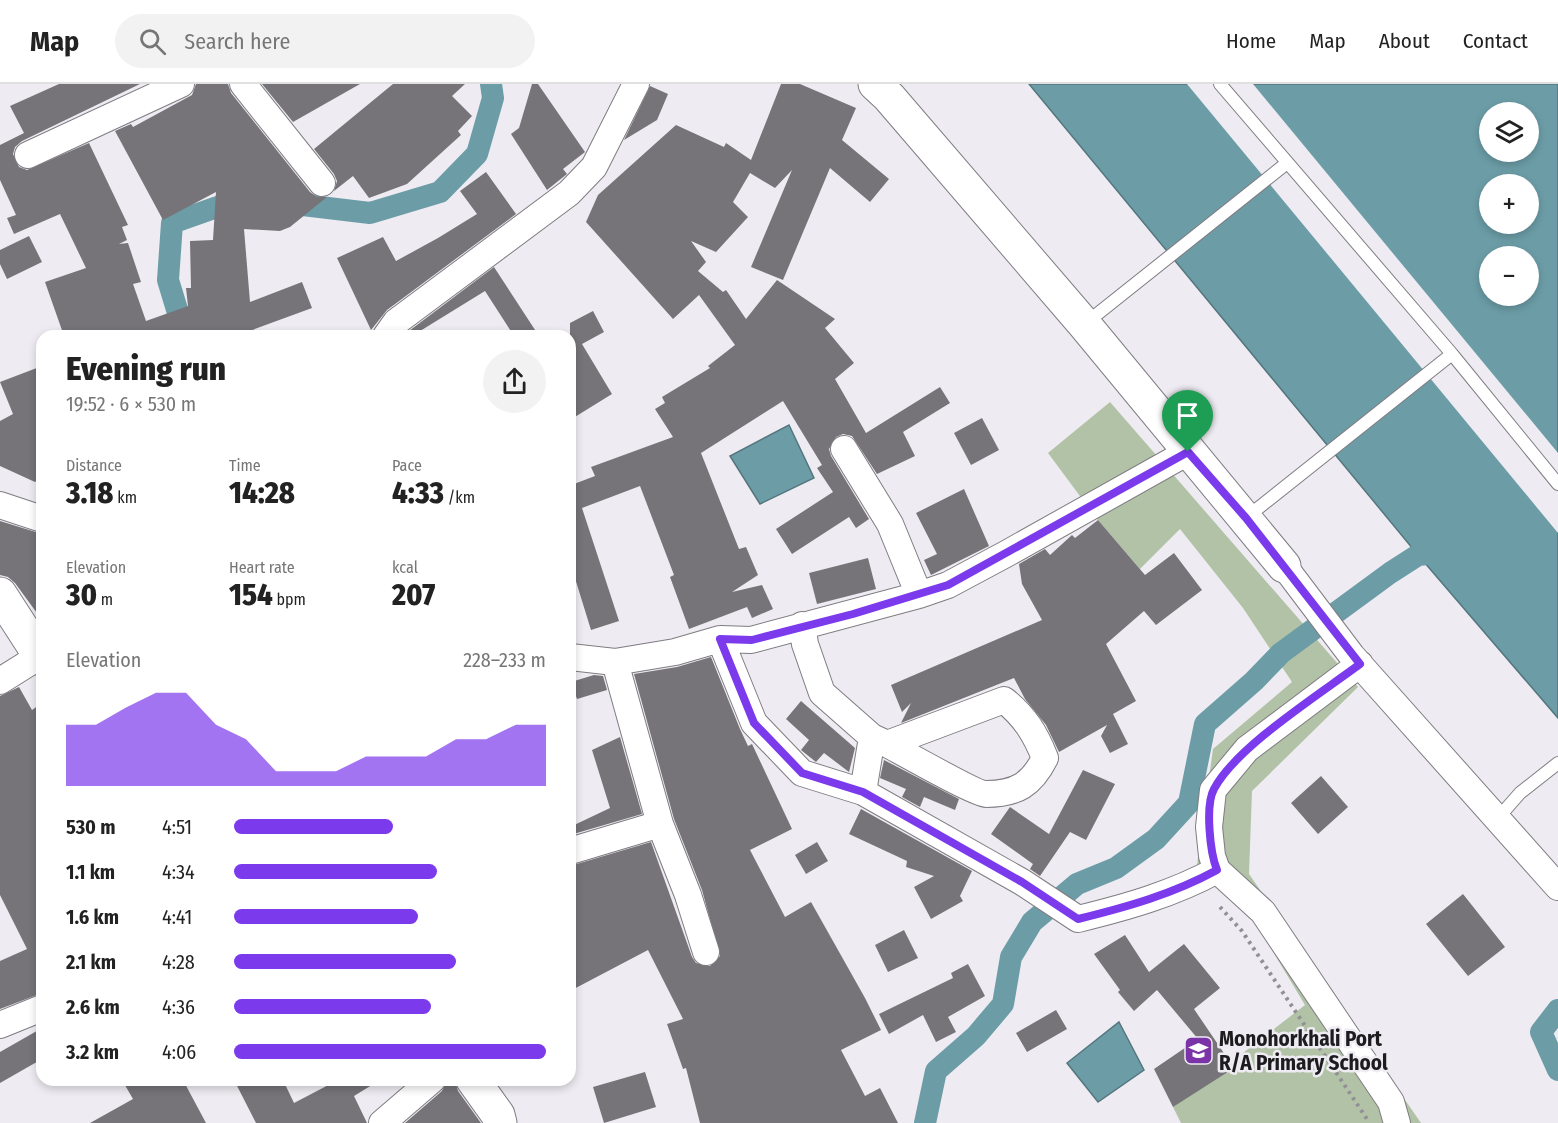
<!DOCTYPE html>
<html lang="en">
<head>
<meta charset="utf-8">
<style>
	body { margin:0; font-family:"Fira Sans Condensed",sans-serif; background:#f2f2f2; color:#222; height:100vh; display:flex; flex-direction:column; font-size:22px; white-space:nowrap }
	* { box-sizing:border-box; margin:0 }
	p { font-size:20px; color:#767676 }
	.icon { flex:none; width:33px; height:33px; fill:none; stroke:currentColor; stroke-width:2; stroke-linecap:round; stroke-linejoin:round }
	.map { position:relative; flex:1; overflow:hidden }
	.panel { position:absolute; left:36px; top:246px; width:540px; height:756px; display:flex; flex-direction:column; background:#fff; border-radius:18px; box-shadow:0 3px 9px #0003 }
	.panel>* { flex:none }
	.controls { position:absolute; left:1479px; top:18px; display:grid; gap:12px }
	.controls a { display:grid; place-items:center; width:60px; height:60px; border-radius:50%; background:#fff; box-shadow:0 3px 9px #0003; font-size:30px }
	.pin { position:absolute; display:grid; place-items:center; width:51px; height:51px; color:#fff; margin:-62px -26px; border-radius:50% 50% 50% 0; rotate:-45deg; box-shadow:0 0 6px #0007 }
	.pin .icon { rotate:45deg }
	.round { display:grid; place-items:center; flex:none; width:63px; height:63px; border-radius:32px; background:#f2f2f2 }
	.headline { display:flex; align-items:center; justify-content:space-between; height:102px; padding:0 30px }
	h1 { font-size:33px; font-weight:800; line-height:45px }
	.stats { display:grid; grid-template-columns:repeat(3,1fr); gap:9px; height:102px; padding:6px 30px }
	.stats div { display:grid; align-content:center }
	.stats b { font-size:30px; font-weight:800 }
	.stats small { font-size:16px; font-weight:400 }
	.stats p { font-size:16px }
	.chart { height:168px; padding:12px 30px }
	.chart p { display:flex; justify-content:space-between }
	.chart svg { width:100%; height:108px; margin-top:6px; fill:#7c3aed; opacity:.7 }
	ul { padding:0 30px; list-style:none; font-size:20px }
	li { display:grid; grid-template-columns:96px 72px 1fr; align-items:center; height:45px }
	li i { height:15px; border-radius:8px; background:#7c3aed }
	header { display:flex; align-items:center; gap:36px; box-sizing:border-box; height:84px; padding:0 30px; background:#fff; border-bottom:2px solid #e0e0e0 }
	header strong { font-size:28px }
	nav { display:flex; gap:33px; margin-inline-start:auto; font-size:21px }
	.search { width:420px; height:54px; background:#f2f2f2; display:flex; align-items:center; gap:15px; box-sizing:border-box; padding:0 21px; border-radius:33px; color:#767676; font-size:22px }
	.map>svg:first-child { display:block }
	.green { fill:#b1c2a6 }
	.water { fill:#6c9da7; stroke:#54767e; stroke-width:1.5; fill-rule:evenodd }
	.pier { fill:#eeecf2 }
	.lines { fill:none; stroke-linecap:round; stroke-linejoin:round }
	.canal { stroke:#6c9da7; stroke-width:22 }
	.building { fill:#767479 }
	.lane-casing { stroke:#7f7c82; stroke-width:14 }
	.street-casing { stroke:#7f7c82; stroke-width:28 }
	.secondary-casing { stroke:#7f7c82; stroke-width:35 }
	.path { stroke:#929095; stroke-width:4; stroke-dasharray:3 4.5; stroke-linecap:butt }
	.lane { stroke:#fff; stroke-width:12 }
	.street { stroke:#fff; stroke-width:26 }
	.secondary { stroke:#fff; stroke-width:33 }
	.route-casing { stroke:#fff; stroke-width:12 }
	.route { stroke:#7c3aed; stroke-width:8 }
	.labels { text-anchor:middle; stroke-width:5; stroke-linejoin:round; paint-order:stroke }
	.poi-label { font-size:21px; font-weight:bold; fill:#1c1b1d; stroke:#eeecf2; text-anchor:start }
</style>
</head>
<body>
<header>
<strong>Map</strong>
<div class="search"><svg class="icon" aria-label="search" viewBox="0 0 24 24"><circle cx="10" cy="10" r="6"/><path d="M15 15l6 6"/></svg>Search here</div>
<nav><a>Home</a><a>Map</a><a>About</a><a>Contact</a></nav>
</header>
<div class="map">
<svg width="1558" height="1039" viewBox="0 0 1558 1039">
	<rect width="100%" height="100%" fill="#eeecf2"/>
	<path class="green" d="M 1110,318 L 1358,603 L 1252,707 L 1249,790 L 1421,1039 L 1181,1039 L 1173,1023 L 1305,921 L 1240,813 L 1227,813 L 1197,781 L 1213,665 L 1292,598 L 1243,524 L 1180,445 L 1140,485 L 1097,435 L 1048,369 Z"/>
	<path class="water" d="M 1029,0 L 1558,0 L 1558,634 L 1418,471 ZM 1490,28 L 1528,28 L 1528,68 L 1490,68 ZM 1490,100 L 1528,100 L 1528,140 L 1490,140 ZM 1490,172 L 1528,172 L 1528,212 L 1490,212 Z
		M 789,341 L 814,394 L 760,420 L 730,372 Z
		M 1119,938 L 1144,986 L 1098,1018 L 1067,979 Z"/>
	<path class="pier" d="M 1187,0 L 1253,0 L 1558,369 L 1558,449 Z"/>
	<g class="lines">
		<path class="canal" d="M 286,119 L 370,129 L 440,108 L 477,70 L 493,14 L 491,0
			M 185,252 L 168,196 L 172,139 L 220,122 L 244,121
			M 1558,926 L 1541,948 L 1558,986
			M 925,1039 L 936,987 L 976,952 L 1003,920 L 1011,873 L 1032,838 L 1077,800 L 1116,784 L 1156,755 L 1189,719 L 1205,640 L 1254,597 L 1281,569 L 1390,489 L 1418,471 L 1447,468"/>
	</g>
	<path class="building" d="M 59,0 L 140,0 L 22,57 L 15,63 L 13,70 L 19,83 L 27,86 L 89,59 L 128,141 L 122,143 L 127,156 L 119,160 L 128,159 L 141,198 L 133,200 L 146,237 L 188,222 L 186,204 L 191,204 L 190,157 L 213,156 L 216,108 L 163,136 L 115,47 L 131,40 L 133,43 L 192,11 L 196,0 L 228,0 L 231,9 L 310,108 L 317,113 L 327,113 L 290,143 L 280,147 L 244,145 L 250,218 L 302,198 L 312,224 L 236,252 L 64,252 L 45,198 L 86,184 L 60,130 L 14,150 L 7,134 L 16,131 L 0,96 L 0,61 L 24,49 L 10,22 Z
		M 262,0 L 360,0 L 293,38 Z
		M 393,0 L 465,0 L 452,12 L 472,32 L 458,47 L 461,51 L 407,100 L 369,114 L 353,92 L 334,107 L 337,97 L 334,90 L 314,65 Z
		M 532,0 L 538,0 L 585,68 L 563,85 L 567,90 L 547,106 L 511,50 L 519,44 Z
		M 781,0 L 800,0 L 856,24 L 842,56 L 889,95 L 870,118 L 830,84 L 783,196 L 751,183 L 792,86 L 775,104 L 750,89 L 733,118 L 748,133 L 716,168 L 691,157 L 706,178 L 698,187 L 723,208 L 726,206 L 746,235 L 777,196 L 835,235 L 825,244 L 854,279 L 835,295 L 866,349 L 940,303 L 950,319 L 903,348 L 915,372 L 877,390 L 852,352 L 843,350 L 836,353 L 829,365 L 831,372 L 869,435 L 856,444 L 849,433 L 792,470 L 776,445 L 833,408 L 817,384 L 822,381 L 783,317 L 701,369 L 739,465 L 746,463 L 758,491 L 732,508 L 762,501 L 773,525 L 752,534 L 747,523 L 689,545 L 670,493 L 674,491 L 640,402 L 582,424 L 619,537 L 591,546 L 570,478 L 570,397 L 574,400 L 595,392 L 591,383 L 673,353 L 655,325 L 665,319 L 662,313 L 710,284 L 708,282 L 735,261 L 699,211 L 673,235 L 586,138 L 598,111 L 676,41 L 724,63 L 726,59 L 751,76 Z
		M 650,2 L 668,10 L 657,36 L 624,56 Z
		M 486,88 L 516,130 L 387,226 L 371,246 L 337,174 L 383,153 L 396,177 L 438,154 L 477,130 L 460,107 Z
		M 29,152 L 42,178 L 7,195 L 0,180 L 0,166 Z
		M 494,183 L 539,252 L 514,252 L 485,207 L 412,252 L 409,247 Z
		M 593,227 L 604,248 L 582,260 L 612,310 L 570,336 L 570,239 Z
		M 42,282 L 42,391 L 35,398 L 0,382 L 0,337 L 13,330 L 0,298 Z
		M 982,334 L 999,366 L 971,381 L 954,349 Z
		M 964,405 L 989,462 L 931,491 L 924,476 L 937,470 L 916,429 Z
		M 1098,436 L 1145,491 L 1174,469 L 1202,506 L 1156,541 L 1144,527 L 1106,560 L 1136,617 L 1113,630 L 1128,660 L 1110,669 L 1101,652 L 1107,641 L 1059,668 L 1046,641 L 1025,615 L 1014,594 L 901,639 L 911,619 L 902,628 L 891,601 L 1042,536 L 1022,500 L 1019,480 L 1045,465 L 1050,471 L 1072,451 L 1075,454 Z
		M 0,437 L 42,450 L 42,536 L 15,499 L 8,493 L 0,491 Z
		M 868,474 L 876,505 L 817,520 L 809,489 Z
		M 711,573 L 740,645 L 748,662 L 752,660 L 792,745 L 750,766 L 785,833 L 811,818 L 865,914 L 881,946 L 841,966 L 865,1012 L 880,1004 L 898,1039 L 700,1039 L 686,984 L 683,985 L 667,940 L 683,935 L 648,866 L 570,907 L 570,782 L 651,758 L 692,873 L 696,879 L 710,882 L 720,872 L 702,806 L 674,735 L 634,590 L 677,583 Z
		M 594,591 L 603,592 L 607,606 L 577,615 L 571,598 Z
		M 19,603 L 32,626 L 42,619 L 42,909 L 0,925 L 0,877 L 27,865 L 0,811 L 0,612 Z
		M 801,617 L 855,664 L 849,688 L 824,669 L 816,678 L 801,666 L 809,656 L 786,635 Z
		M 620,653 L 642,730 L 570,751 L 570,743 L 610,724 L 592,666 Z
		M 884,676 L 959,715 L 955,726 L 924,713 L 920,723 L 902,713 L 906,705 L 880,694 Z
		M 1083,686 L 1115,700 L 1086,756 L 1070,748 L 1040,792 L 1030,785 L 1033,780 L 991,750 L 1010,723 L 1049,750 Z
		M 1321,692 L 1348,723 L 1318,750 L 1291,719 Z
		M 861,725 L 972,787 L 960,812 L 963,817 L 931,835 L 914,803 L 934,792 L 906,783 L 907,777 L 849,750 Z
		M 817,758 L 828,777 L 806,790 L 795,771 Z
		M 1463,810 L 1505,863 L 1468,892 L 1426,840 Z
		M 904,846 L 918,874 L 888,888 L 875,861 Z
		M 1125,851 L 1149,888 L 1184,860 L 1220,904 L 1194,925 L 1234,984 L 1173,1023 L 1154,985 L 1198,955 L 1157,906 L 1134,927 L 1118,908 L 1120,906 L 1094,870 Z
		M 968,880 L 985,912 L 948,933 L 956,948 L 936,958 L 923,931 L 889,950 L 879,930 L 953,894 L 951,889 Z
		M 1056,926 L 1067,945 L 1027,968 L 1016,949 Z
		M 42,944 L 42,975 L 0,999 L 0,968 Z
		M 645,988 L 656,1023 L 604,1039 L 593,1003 Z
		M 122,996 L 183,996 L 206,1039 L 90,1039 L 133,1015 Z
		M 234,996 L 283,996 L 294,1019 L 338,996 L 380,996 L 354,1012 L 367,1039 L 256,1039 Z
		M 447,996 L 455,996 L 458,1007 L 481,1039 L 405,1039 L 442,1007 Z"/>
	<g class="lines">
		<defs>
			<path id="lane" d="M 1220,0 L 1452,270 L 1558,400
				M 1086,239 L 1287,79
				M 1247,433 L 1452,270
				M 1498,734 L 1520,709 L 1558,679"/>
			<path id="street" d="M 243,0 L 322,99
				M 28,71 L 181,0
				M 386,252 L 396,238 L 569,109 L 594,83 L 636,0
				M 844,365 L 890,440 L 919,511
				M 0,421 L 42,435
				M 1284,482 L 1352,572 L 1558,803
				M 802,541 L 805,560 L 822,609 L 872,653 L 863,708
				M 720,555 L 754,639 L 802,689 L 863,708 L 1022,798 L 1078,835 C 1127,823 1173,810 1217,786
				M 570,573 L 615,578 L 675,568 L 720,555 L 751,556 L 919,511 L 948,501 L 1006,470 L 1188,368
				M 615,578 L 660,740 L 688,811 L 706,868
				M 1360,580 L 1247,665 L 1213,706 L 1209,743 L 1212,772 L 1217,786 L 1263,828 L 1391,1018 L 1397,1039
				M 0,597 L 40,572
				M 872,653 L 887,660 C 902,668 976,710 986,710 C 1017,710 1032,700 1045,674 C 1035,649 1025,633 1004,616 L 887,660
				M 570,767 L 660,740
				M 0,941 L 42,924
				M 382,1039 L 432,996"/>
			<path id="secondary" d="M 875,0 L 889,13 L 1084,240 L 1284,482
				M 0,510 L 42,575
				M 473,996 L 498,1031 L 500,1039"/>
		</defs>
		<use href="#lane" class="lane-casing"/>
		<use href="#street" class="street-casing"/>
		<use href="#secondary" class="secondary-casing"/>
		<path class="path" d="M 1220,823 L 1242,847 L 1367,1035 L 1366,1039"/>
		<use href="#lane" class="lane"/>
		<use href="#street" class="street"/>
		<use href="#secondary" class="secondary"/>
	</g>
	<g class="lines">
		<defs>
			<path id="route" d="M 1188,368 L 1246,434 L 1360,580 C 1320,610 1236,663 1214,705 C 1205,721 1210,769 1217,786 C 1173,810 1127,823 1078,835 L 1022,798 L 863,708 L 802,689 L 754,639 L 720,555 L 752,556 L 853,530 L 948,501 Z"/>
		</defs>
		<use href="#route" class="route-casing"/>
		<use href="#route" class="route"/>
	</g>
	<defs>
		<symbol id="school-square" viewBox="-11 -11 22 22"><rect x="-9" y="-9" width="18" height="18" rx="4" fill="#7b34a7" stroke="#eeecf2"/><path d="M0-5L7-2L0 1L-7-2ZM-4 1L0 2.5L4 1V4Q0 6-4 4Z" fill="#fff"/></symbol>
	</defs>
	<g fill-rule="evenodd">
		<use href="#school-square" x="1182" y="950" width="33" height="33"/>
	</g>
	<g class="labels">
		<g class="poi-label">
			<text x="1219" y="962">Monohorkhali Port<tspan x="1219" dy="24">R/A Primary School</tspan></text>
		</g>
	</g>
</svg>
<div class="controls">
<a><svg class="icon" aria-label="layers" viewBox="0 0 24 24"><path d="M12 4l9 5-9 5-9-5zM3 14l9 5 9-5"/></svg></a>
<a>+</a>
<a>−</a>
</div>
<div class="pin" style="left:1188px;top:368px;background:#1e9e55"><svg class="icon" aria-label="arrive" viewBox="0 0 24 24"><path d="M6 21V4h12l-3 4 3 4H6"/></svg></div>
<section class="panel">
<div class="headline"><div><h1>Evening run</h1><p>19:52 · 6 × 530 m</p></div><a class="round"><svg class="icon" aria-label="share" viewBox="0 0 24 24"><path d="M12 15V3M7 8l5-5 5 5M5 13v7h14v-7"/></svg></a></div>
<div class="stats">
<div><p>Distance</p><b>3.18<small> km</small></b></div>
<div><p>Time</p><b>14:28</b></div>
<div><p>Pace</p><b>4:33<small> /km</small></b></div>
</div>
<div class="stats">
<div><p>Elevation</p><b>30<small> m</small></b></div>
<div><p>Heart rate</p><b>154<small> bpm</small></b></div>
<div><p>kcal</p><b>207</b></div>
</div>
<div class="chart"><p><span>Elevation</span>228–233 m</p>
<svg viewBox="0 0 160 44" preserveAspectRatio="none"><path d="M0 44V19L10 19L20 12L30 6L40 6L50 19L60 25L70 38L80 38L90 38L100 32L110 32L120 32L130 25L140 25L150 19L160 19V44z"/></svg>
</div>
<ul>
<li><b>530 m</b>4:51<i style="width:51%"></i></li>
<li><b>1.1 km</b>4:34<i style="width:65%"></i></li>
<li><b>1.6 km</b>4:41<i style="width:59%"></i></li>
<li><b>2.1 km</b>4:28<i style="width:71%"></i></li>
<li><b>2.6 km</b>4:36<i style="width:63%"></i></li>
<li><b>3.2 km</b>4:06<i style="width:100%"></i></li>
</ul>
</section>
</div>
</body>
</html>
